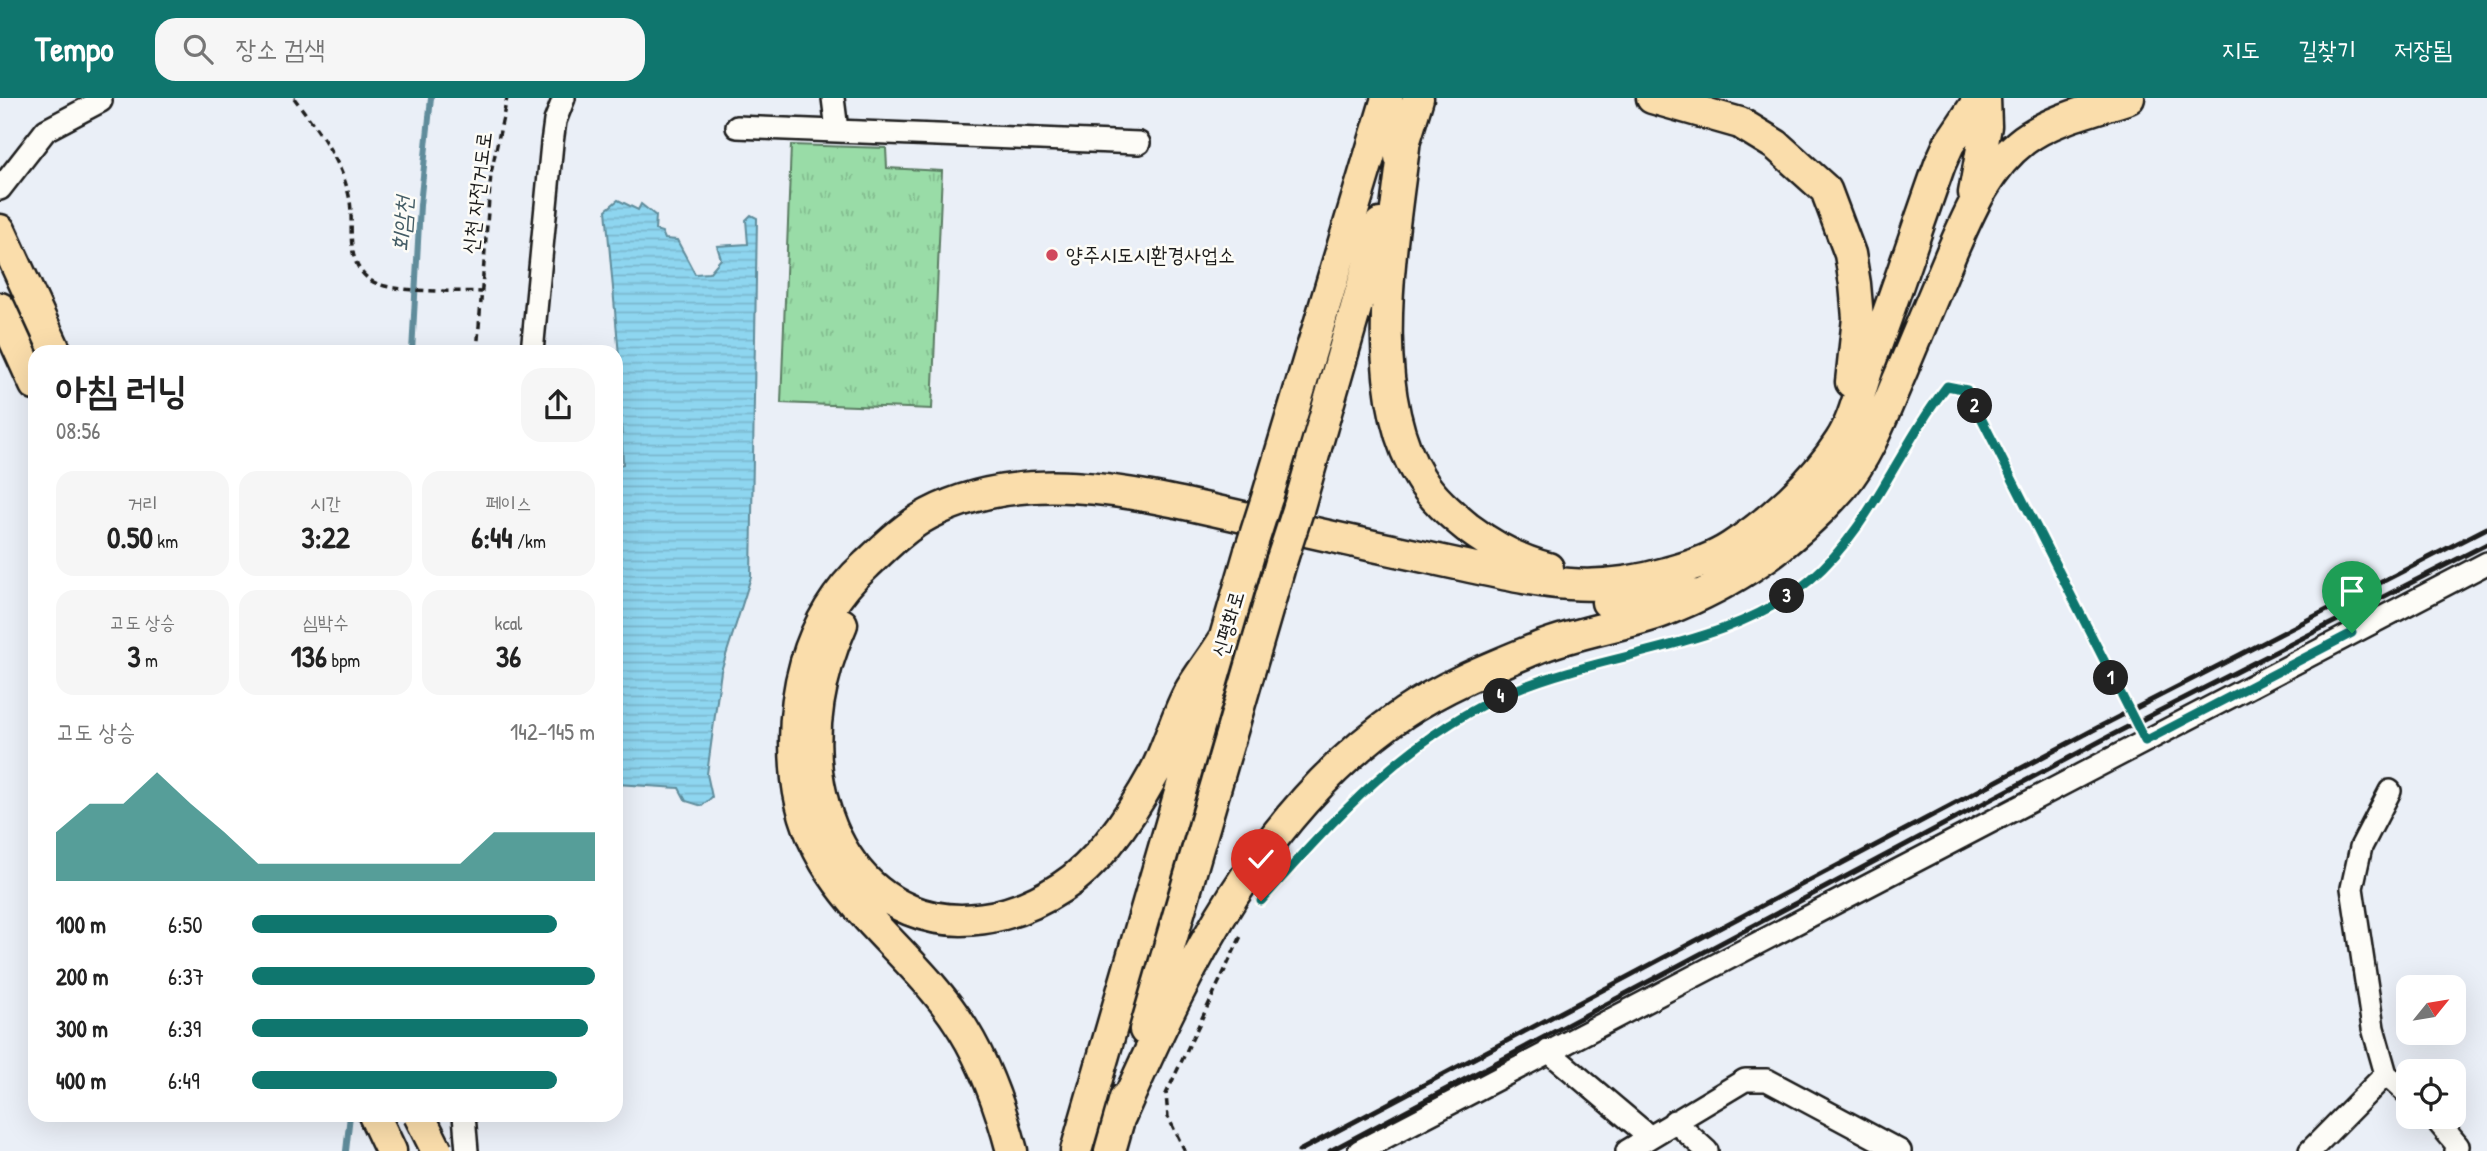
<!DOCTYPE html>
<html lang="ko">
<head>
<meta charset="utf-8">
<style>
	body { margin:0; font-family:"Patrick Hand","Poor Story",sans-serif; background:#f6f6f6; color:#222; height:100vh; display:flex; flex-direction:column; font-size:26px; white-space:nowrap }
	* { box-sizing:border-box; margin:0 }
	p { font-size:23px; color:#767676 }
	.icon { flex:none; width:38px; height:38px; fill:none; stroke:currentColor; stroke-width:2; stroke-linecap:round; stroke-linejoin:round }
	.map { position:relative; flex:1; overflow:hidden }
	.side { position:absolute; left:28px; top:247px; width:595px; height:777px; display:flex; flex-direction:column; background:#fff; border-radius:21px; box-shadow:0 7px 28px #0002 }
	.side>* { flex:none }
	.needle { width:46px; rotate:60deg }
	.tools { position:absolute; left:2396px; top:877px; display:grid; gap:14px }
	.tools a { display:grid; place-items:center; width:70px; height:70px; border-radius:14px; background:#fff; box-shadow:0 7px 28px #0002; font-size:35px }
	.pin { position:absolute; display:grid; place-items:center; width:60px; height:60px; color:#fff; margin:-72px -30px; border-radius:50% 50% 50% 0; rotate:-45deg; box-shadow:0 0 7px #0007 }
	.pin .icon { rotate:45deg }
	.km { position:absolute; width:35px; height:35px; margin:-18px; border-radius:50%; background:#222; color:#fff; font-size:19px; line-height:35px; text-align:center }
	.round { display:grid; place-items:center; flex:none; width:74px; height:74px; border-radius:21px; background:#f6f6f6 }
	.summary { display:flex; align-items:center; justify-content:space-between; height:119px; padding:0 28px }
	h1 { font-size:38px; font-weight:700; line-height:52px }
	.metrics { display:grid; grid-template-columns:repeat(3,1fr); gap:10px; height:119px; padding:7px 28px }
	.metrics div { display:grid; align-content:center; border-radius:18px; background:#f6f6f6; text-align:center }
	.metrics b { font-size:30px; font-weight:700 }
	.metrics small { font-size:19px; font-weight:400 }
	.metrics p { font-size:19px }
	.chart { height:196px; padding:14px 28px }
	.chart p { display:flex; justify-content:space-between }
	.chart svg { width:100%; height:126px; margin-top:7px; fill:#0f766e; opacity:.7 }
	ul { padding:0 28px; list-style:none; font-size:23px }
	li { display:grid; grid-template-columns:112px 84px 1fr; align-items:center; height:52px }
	li i { height:18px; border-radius:9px; background:#0f766e }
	header { display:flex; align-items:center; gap:42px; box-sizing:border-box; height:98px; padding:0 35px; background:#0f766e; color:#fff }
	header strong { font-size:33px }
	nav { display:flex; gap:38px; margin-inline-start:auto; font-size:24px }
	.search { width:490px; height:63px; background:#f6f6f6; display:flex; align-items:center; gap:18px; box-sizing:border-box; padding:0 24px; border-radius:21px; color:#767676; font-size:26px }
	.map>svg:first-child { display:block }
	.grass { fill:url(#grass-tufts); stroke:#5a7c62; stroke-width:2 }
	.water { fill:url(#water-rules); stroke:#608c9b; stroke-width:2 }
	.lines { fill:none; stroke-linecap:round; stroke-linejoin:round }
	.stream { stroke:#608c9b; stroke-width:6 }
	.minor-casing { stroke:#1c1c1c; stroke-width:26 }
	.highway-casing { stroke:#1c1c1c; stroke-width:35 }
	.path { stroke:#1c1c1c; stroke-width:3.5; stroke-dasharray:7 5; stroke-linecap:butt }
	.minor { stroke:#fdfcf7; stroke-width:21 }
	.highway { stroke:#faddab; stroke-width:30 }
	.rail { stroke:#1c1c1c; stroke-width:5 }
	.highway-bridge-casing { stroke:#1c1c1c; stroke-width:35; stroke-linecap:butt }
	.highway-bridge { stroke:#faddab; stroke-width:30 }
	.route-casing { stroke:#fff; stroke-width:14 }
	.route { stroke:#0f766e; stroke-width:9 }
	.poi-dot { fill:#d1495b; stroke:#fdfcf7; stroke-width:2.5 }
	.labels { text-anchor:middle; stroke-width:5; stroke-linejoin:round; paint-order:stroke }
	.street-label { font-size:21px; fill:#1c1c1c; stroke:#fdfcf7 }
	.poi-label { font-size:21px; fill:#1c1c1c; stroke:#fdfcf7; text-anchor:start }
	.water-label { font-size:23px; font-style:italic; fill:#445d66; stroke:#fdfcf7 }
</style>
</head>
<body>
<header>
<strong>Tempo</strong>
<div class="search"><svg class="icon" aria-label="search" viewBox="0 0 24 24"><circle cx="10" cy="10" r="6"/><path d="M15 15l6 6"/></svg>장소 검색</div>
<nav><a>지도</a><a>길찾기</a><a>저장됨</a></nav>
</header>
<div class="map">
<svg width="2487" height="1053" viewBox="0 0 2487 1053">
	<defs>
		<pattern id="grass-tufts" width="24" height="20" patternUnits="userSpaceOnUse" patternTransform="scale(1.75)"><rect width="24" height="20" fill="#99dca7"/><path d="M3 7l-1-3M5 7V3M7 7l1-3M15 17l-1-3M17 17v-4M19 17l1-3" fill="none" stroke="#83bc8f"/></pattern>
		<pattern id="water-rules" width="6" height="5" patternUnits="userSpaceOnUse" patternTransform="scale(1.75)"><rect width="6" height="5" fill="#8ed6f0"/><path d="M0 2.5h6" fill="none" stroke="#7ab7cd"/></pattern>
	</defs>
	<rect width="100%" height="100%" fill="#eaeff7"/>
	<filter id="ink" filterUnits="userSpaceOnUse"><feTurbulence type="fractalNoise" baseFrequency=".0143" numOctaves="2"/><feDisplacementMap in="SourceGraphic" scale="14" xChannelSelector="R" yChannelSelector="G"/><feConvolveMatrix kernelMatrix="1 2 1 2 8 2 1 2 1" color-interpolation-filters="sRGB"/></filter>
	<g filter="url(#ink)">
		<path class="grass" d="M 791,47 L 886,50 L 887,70 L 942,73 L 932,311 L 781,305 Z"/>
		<path class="water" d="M 618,102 L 638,112 L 641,106 L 656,118 L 655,132 L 662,134 L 665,141 L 677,142 L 695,176 L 709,175 L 721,161 L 717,148 L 748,146 L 746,122 L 751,117 L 757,120 L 751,479 L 721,573 L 707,676 L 712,699 L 702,708 L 686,703 L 679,690 L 616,686 L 616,378 L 617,368 L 623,366 L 620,303 L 616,301 L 621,280 L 606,112 Z"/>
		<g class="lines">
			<path class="stream" d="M 412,254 L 420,107 L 431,0
				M 346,1053 L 350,1017"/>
			<defs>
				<path id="minor" d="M 833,0 L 837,32
					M 737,29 L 1139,45
					M 0,91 L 46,32 L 101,3
					M 532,254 L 552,45 L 555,23 L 564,0
					M 2390,693 L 2361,749 L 2352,790 L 2373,930 L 2386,976 L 2408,996
					M 1548,953 L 1650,1039
					M 464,1017 L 467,1053
					M 2433,1018 L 2458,1048 L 2456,1053
					M 1674,1023 L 1707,1053
					M 1359,1053 L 2487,465
					M 1627,1053 L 1745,982 L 1767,982 L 1900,1053
					M 2310,1053 L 2386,976"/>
				<path id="highway" d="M 1652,0 L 1740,25 L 1776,47 L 1826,92 L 1850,156 L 1855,186 L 1858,220 L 1851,284
					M 1405,41 C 1393,141 1364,291 1420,380 C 1432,400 1451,416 1468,430 C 1492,448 1519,463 1548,470
					M 1400,59 L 1418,0
					M 1974,95 L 1986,28 L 1985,0
					M 0,132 L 56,254
					M 0,210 L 35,287
					M 1267,400 L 1387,0
					M 1298,412 L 1380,126
					M 1607,504 L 1699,497
					M 842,526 C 820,575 809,633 819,686 C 843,814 955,859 1062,789 C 1101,764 1133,714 1155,674 C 1168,649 1175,621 1188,596 C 1198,578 1212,561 1223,543
					M 1145,932 L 1282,461
					M 374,1017 L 391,1053
					M 1120,1019 C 1187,869 1263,710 1404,615 C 1445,587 1494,568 1540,549 C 1580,533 1624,528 1664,513 C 1736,485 1791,447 1842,389 C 1869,357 1885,312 1901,275 C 1918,235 1935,195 1951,156 C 1969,115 1987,70 2024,42 C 2054,20 2094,12 2129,0
					M 1012,1053 C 1001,1011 986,968 963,931 C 909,843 810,797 797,681 C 789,602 805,522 866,467 C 885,449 906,428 929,416 C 1031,363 1152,399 1257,422 C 1327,438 1396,453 1466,468 C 1540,484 1591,497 1666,475 C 1689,469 1711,462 1731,449 C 1772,422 1813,385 1840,343 C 1854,322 1860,292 1869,267 C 1894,201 1916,133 1940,66 L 1949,46 L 1980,0
					M 1076,1053 L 1250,453
					M 1110,1053 L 1125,1000"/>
			</defs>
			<use href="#minor" class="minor-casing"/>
			<use href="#highway" class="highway-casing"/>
			<path class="path" d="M 294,0 C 317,31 343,63 350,103 C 354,130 344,163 370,182 C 390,196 456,192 482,194
				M 477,254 L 491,75 L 507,0
				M 1265,799 C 1335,720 1415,632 1515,591 C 1611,553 1729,551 1810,481 C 1872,428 1898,350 1947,288 L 1967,292 L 2136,626
				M 1185,1053 L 1168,1019 L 1166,996 L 1241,838"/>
			<use href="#minor" class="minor"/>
			<use href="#highway" class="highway"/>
			<path class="rail" d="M 1299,1053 L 2097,630 L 2487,430
				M 1330,1053 L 2110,638 L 2487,446"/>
			<defs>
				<path id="highway-bridge" d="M 1250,453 L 1267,400
					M 1282,461 L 1298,412
					M 419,1017 L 437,1053"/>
			</defs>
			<use href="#highway-bridge" class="highway-bridge-casing"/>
			<use href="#highway-bridge" class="highway-bridge"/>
		</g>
	</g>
	<g class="lines" filter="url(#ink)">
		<defs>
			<path id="route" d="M 1261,803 C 1333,722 1411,634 1515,592 C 1611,552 1728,551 1810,482 C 1872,429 1898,350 1947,288 L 1967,292 L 2145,643 L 2352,535"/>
		</defs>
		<use href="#route" class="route-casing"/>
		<use href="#route" class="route"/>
	</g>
	<circle class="poi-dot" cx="1052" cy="157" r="7"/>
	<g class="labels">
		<g class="street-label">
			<text transform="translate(477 95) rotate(-83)" y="7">신천 자전거도로</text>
			<text transform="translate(1228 526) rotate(-74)" y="7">신평화로</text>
		</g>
		<g class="poi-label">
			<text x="1066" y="164">양주시도시환경사업소</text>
		</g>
		<g class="water-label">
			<text transform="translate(402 126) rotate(-86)" y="8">회암천</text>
		</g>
	</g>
</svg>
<div class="tools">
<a><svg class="needle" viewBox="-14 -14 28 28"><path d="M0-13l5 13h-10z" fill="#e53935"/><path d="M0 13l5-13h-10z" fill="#767676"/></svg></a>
<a><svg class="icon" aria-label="locate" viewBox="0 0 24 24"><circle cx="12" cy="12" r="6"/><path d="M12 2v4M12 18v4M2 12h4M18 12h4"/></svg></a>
</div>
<div class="pin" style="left:2352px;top:535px;background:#1e9e55"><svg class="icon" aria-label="arrive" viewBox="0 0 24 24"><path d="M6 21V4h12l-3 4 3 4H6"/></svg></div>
<div class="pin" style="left:1261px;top:803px;background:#d93025"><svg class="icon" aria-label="check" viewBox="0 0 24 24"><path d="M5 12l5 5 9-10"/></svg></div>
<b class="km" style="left:2111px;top:580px">1</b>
<b class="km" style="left:1975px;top:308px">2</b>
<b class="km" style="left:1787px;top:498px">3</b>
<b class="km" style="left:1501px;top:598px">4</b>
<section class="side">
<div class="summary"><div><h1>아침 러닝</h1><p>08:56</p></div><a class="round"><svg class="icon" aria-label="share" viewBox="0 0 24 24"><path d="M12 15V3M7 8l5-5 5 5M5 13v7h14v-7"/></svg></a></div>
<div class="metrics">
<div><p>거리</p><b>0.50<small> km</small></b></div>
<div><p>시간</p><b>3:22</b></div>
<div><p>페이스</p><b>6:44<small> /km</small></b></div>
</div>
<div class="metrics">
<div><p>고도 상승</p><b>3<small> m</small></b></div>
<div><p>심박수</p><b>136<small> bpm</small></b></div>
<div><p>kcal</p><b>36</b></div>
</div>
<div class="chart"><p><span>고도 상승</span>142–145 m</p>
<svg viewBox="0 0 160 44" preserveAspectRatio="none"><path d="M0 44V27L10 17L20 17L30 6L40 17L50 27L60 38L70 38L80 38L90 38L100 38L110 38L120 38L130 27L140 27L150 27L160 27V44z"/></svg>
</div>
<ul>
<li><b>100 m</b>6:50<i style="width:89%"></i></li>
<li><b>200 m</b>6:37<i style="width:100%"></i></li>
<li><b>300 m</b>6:39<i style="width:98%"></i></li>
<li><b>400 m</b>6:49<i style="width:89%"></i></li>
</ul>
</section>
</div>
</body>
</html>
